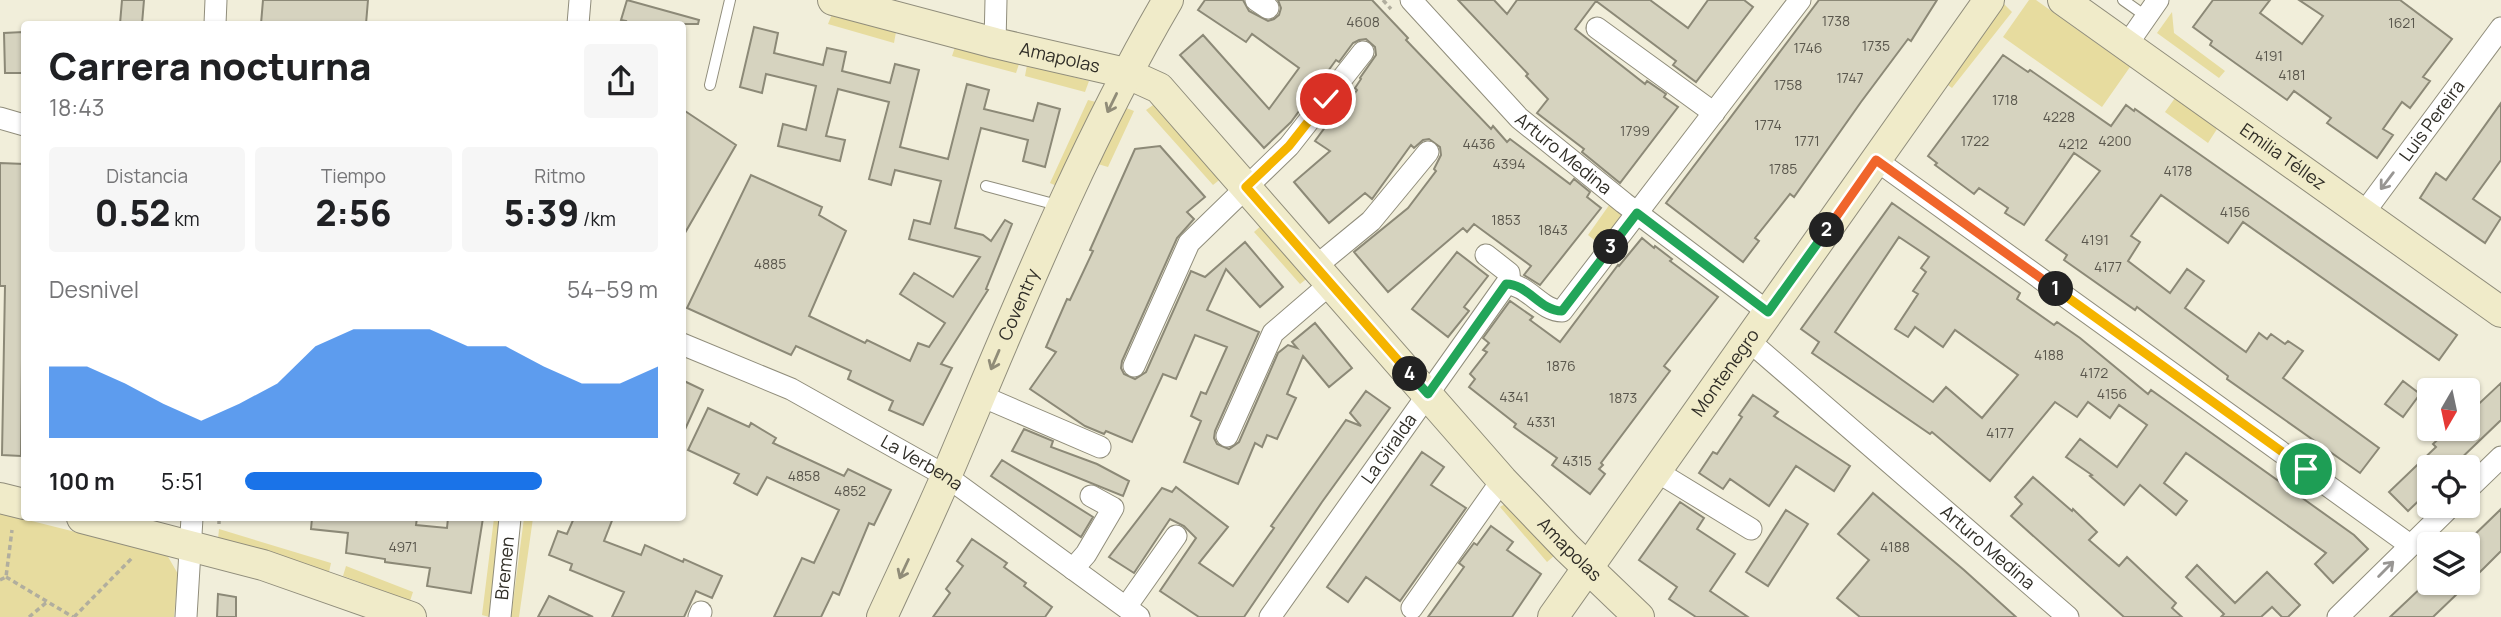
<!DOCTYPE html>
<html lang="es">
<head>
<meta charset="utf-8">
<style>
	body { margin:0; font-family:Manrope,sans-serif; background:#f6f6f6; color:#202124; height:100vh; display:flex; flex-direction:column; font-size:26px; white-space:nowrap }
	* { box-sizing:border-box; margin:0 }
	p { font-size:23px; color:#757577 }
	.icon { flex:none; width:38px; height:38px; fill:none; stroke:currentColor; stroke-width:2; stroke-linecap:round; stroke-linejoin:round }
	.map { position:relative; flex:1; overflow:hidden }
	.side { position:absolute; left:21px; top:21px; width:665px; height:500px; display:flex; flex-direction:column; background:#fff; border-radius:7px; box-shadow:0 2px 5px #0004 }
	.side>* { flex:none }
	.needle { width:46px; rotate:189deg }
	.fabs { position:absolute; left:2417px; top:378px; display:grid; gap:14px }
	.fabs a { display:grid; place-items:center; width:63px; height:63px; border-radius:7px; background:#fff; box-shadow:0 2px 5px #0004; font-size:35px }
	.pin { position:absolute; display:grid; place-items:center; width:60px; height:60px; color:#fff; margin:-30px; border:4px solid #fff; border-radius:50%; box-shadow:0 2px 7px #0007 }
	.km { position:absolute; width:35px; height:35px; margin:-18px; border-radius:50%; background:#222; color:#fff; font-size:19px; line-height:35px; text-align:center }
	.round { display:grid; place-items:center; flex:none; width:74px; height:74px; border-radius:7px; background:#f6f6f6 }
	.overview { display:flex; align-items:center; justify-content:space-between; height:119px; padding:0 28px }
	h1 { font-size:38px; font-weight:800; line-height:52px }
	.stats { display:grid; grid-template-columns:repeat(3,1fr); gap:10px; height:119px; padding:7px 28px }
	.stats div { display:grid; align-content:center; border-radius:7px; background:#f6f6f6; text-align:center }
	.stats b { font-size:35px; font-weight:800 }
	.stats small { font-size:19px; font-weight:400 }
	.stats p { font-size:19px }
	.chart { height:196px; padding:14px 28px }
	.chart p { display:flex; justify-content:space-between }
	.chart svg { width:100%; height:126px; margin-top:7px; fill:#1a73e8; opacity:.7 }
	ul { padding:0 28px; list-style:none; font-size:23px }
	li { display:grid; grid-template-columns:112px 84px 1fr; align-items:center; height:52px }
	li i { height:18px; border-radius:9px; background:#1a73e8 }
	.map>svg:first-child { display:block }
	.green { fill:#e7dc9f }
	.building { fill:#d6d3bf; stroke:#8c8977; stroke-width:2; fill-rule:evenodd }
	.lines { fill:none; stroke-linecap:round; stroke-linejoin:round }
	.lane-casing { stroke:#908d7b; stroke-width:12 }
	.street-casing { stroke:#908d7b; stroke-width:23 }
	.secondary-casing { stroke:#908d7b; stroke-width:32 }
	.path { stroke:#b1ae9e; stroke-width:3.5; stroke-dasharray:5 3.5; stroke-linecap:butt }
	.lane { stroke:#fff; stroke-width:10 }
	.street { stroke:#fff; stroke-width:21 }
	.secondary { stroke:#f0ebc9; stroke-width:30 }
	.oneway { stroke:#908c78 }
	.oneway2 { stroke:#989693 }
	.split-1-casing { stroke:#fff; stroke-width:14 }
	.split-2-casing { stroke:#fff; stroke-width:14 }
	.split-3-casing { stroke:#fff; stroke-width:14 }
	.split-4-casing { stroke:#fff; stroke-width:14 }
	.split-5-casing { stroke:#fff; stroke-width:14 }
	.split-1 { stroke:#f5b400; stroke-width:9 }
	.split-2 { stroke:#f0652b; stroke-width:9 }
	.split-3 { stroke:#22a559; stroke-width:9 }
	.split-4 { stroke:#22a559; stroke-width:9 }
	.split-5 { stroke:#f5b400; stroke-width:9 }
	.labels { text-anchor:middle; stroke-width:5; stroke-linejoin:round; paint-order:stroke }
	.number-label { font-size:14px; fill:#5a574d }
	.street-label { font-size:18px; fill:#302e27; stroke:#f1eeda }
</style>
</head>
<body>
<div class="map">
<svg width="2501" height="617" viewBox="0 0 2501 617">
	<rect width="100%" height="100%" fill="#f1eeda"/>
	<path class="green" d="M 2029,0 L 2036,0 L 2130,67 L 2102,107 L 2003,37 Z
		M 2004,4 L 2012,12 L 1952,88 L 1945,83 Z
		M 2172,12 L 2174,33 L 2225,71 L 2219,78 L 2157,33 Z
		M 832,14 L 896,32 L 894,43 L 828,24 Z
		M 955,47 L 1019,64 L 1016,73 L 952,56 Z
		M 1027,65 L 1089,81 L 1085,92 L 1025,76 Z
		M 2175,98 L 2217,129 L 2208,143 L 2165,112 Z
		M 1088,100 L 1100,103 L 1061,188 L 1050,183 Z
		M 1156,103 L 1223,177 L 1213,185 L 1146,110 Z
		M 1124,107 L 1134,111 L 1108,167 L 1098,164 Z
		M 1612,201 L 1625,211 L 1603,247 L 1588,235 Z
		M 1263,224 L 1309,277 L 1300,284 L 1254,232 Z
		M 1508,502 L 1555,555 L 1547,562 L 1500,507 Z
		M 0,513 L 167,555 L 178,574 L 174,617 L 0,617 Z
		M 494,518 L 503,518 L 489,617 L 482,615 Z
		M 524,518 L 533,518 L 519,617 L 511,617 Z
		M 219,529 L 331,563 L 329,572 L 270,552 L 218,539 Z
		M 346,566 L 413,592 L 410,601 L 343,576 Z"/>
	<path class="building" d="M 122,0 L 144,0 L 142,24 L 120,24 Z
		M 263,0 L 368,0 L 366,24 L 261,24 Z
		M 627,0 L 699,20 L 698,24 L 625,24 L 626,21 L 621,20 Z
		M 1205,0 L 1243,0 L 1249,11 L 1268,21 L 1274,19 L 1279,15 L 1281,8 L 1278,0 L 1372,0 L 1408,38 L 1406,40 L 1491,129 L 1493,126 L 1507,142 L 1510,139 L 1570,184 L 1574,179 L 1590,192 L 1587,197 L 1601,208 L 1540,285 L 1524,275 L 1531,266 L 1474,224 L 1467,232 L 1463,228 L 1388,292 L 1354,252 L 1408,208 L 1436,171 L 1434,169 L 1441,155 L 1440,147 L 1429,139 L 1423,140 L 1414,148 L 1411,145 L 1372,199 L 1365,193 L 1329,223 L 1294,182 L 1330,151 L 1315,141 L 1329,122 L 1333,125 L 1357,90 L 1355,88 L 1361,79 L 1360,78 L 1376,55 L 1375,47 L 1366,39 L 1359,40 L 1353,43 L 1339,62 L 1336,60 L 1291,122 L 1264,148 L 1180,55 L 1203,35 L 1269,109 L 1299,68 L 1252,34 L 1246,42 L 1198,10 Z
		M 1458,0 L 1494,0 L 1507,14 L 1517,0 L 1650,0 L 1688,28 L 1708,0 L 1744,0 L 1753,7 L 1696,82 L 1673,65 L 1676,61 L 1596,1 L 1575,29 L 1645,84 L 1647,81 L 1666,94 L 1664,97 L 1678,107 L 1620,183 L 1582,152 L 1584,149 L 1537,113 L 1548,99 L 1526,76 L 1528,74 Z
		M 1819,0 L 1937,0 L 1911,41 L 1908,39 L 1861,102 L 1794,197 L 1790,194 L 1755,238 L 1759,241 L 1743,262 L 1666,203 Z
		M 2213,0 L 2270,0 L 2260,13 L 2302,44 L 2323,16 L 2299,0 L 2400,0 L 2452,39 L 2423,77 L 2430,81 L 2410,108 L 2402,102 L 2383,129 L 2393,135 L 2377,158 L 2327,123 L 2331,118 L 2294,91 L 2287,100 L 2210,45 L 2212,41 L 2193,27 Z
		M 754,27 L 778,33 L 774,53 L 823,65 L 827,48 L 846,52 L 842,71 L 890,83 L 895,64 L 919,70 L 900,147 L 948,159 L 967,84 L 989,90 L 984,109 L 1033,121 L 1038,103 L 1060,109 L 1045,167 L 1023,161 L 1028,140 L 981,128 L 955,228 L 983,235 L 991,241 L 1005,220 L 1012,224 L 986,289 L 988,290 L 941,364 L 952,368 L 923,425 L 889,410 L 893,401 L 848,379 L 851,371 L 796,346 L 791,355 L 687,308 L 751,175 L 822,207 L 819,215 L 846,231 L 809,316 L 865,343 L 867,340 L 910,361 L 918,343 L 929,347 L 945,323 L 900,294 L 914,273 L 953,297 L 980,257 L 909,239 L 914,220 L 930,224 L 941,181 L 895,170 L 891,185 L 869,179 L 889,102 L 838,89 L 826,136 L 845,140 L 840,161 L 778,146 L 783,124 L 806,130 L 816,86 L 766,74 L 762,93 L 740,87 Z
		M 23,32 L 24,73 L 5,73 L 4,33 Z
		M 2003,55 L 2028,72 L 2030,70 L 2111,126 L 2126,105 L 2134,111 L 2135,109 L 2457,335 L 2439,360 L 2243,222 L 2228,243 L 2161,195 L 2131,236 L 2140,242 L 2128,261 L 2170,293 L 2187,269 L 2204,281 L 2185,308 L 2246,352 L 2259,333 L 2267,339 L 2271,334 L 2285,344 L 2288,341 L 2303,351 L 2283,378 L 2379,448 L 2360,473 L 2227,379 L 2228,376 L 2137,307 L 2135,310 L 2064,260 L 2067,255 L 2046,240 L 2100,171 L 2074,153 L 2024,225 L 2005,213 L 2008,208 L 1979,188 L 1974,194 L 1935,165 L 1937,163 L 1928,156 Z
		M 2501,103 L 2501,160 L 2473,199 L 2501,218 L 2485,243 L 2420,198 L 2436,173 L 2446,180 Z
		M 682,109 L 736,145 L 682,238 Z
		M 1160,146 L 1205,197 L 1187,212 L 1194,219 L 1177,238 L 1122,361 L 1121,368 L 1124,374 L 1135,379 L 1146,372 L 1191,271 L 1205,277 L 1245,242 L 1283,287 L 1260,307 L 1226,269 L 1207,310 L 1259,332 L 1215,431 L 1214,438 L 1217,444 L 1229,449 L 1239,442 L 1278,353 L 1288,345 L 1297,348 L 1292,342 L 1315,323 L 1352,368 L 1329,387 L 1303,356 L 1287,394 L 1296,398 L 1277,439 L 1267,435 L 1262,447 L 1255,443 L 1238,484 L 1184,462 L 1201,421 L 1191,416 L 1201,392 L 1206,394 L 1227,347 L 1195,335 L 1176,379 L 1163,374 L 1132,442 L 1106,431 L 1104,434 L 1085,426 L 1030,389 L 1056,352 L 1046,347 L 1067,299 L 1070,300 L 1093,251 L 1090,250 L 1135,149 Z
		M 0,163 L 24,164 L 21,456 L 2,455 L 5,286 L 0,286 Z
		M 1892,203 L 2020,293 L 2017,299 L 2054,325 L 2057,322 L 2080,338 L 2148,394 L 2151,390 L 2168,402 L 2354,535 L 2368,549 L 2333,583 L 2315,564 L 2326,553 L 2186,453 L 2164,483 L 2187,501 L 2176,515 L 2140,485 L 2124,505 L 2090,476 L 2092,475 L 2066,457 L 2080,439 L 2117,467 L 2147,425 L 2119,405 L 2110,418 L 2088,402 L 2077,417 L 2055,402 L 1990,481 L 1932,432 L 1930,434 L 1812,353 L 1819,342 L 1801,329 ZM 1899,237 L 1929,257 L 1921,268 L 1926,272 L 1913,291 L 1918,294 L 1895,329 L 1908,337 L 1915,327 L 1943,347 L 1955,330 L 2018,375 L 1982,418 L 1946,387 L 1933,402 L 1835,332 Z
		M 1642,238 L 1654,248 L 1655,246 L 1672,259 L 1670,261 L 1718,297 L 1664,366 L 1670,371 L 1601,463 L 1603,465 L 1599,469 L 1605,474 L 1590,494 L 1552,465 L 1557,458 L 1514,427 L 1516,424 L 1469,387 L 1475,379 L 1470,374 L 1487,352 L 1483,350 L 1489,343 L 1483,338 L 1510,301 L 1533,317 L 1530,320 L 1560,342 L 1618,265 L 1619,266 Z
		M 1457,252 L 1488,276 L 1464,307 L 1469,311 L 1448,337 L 1412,309 Z
		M 682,380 L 703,390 L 682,436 Z
		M 2403,381 L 2420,394 L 2403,417 L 2385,404 Z
		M 2501,383 L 2501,420 L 2452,467 L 2429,467 L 2429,491 L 2408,511 L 2389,492 L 2436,447 L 2433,444 L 2449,429 L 2468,429 L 2468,414 Z
		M 1366,391 L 1390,408 L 1322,502 L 1244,617 L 1199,617 L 1160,591 L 1196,538 L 1184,526 L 1170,519 L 1134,573 L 1109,557 L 1162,488 L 1172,492 L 1176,487 L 1228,527 L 1199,563 L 1233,586 L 1274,528 L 1271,526 L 1346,420 L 1361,426 L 1350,413 Z
		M 1753,395 L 1778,412 L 1774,416 L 1850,466 L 1834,491 L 1796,466 L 1769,506 L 1730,479 L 1723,489 L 1699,473 L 1713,452 L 1717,454 L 1742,417 L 1739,415 Z
		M 708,408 L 749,427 L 751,423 L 776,438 L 773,443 L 844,476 L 848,469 L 891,490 L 874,525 L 869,523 L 839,595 L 833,592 L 821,617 L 774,617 L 802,558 L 814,563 L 839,510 L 767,477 L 757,495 L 734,483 L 739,474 L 688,450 Z
		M 1024,429 L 1053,441 L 1051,447 L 1097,464 L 1129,481 L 1123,496 L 1012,451 Z
		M 1422,452 L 1444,467 L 1431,485 L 1466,508 L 1400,601 L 1366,577 L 1348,602 L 1327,587 Z
		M 1002,460 L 1093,517 L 1081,537 L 991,476 Z
		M 2033,477 L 2072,511 L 2073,509 L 2097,532 L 2089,540 L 2119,566 L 2127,557 L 2176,603 L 2172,608 L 2182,617 L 2124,617 L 2011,516 L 2022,504 L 2015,497 Z
		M 1873,493 L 1964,570 L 2016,617 L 1860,617 L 1837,598 L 1869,560 L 1838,534 Z
		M 1680,502 L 1704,518 L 1697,529 L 1735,554 L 1710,591 L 1748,617 L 1696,617 L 1669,599 L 1677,587 L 1639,560 Z
		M 2501,509 L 2501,551 L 2483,569 L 2433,617 L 2390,617 L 2426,583 L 2468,583 L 2468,541 Z
		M 1786,510 L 1808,524 L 1768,586 L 1746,572 Z
		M 312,518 L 417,518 L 416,525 L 447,528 L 448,518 L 483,518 L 471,593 L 427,586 L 430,568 L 385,562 L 385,559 L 346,553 L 348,533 L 311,529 Z
		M 574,518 L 613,518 L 604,541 L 641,555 L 645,545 L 683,562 L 684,559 L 722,576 L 712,598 L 696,591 L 684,617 L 612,617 L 624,592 L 570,570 L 572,564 L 549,555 L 558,531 L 567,534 Z
		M 1491,526 L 1513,542 L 1507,550 L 1541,574 L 1512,617 L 1428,617 L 1464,567 L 1459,563 L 1474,543 L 1477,545 Z
		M 972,539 L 1007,563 L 1004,567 L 1026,583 L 1024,586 L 1052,607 L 1045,617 L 933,617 L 950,593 L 946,589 L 963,566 L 957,561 Z
		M 2197,565 L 2235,603 L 2267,572 L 2300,605 L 2288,617 L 2282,617 L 2272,607 L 2261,617 L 2221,617 L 2224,614 L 2186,577 Z
		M 218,594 L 236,597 L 236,617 L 217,617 Z
		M 549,596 L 593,617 L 538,617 Z"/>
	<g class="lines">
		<defs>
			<path id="lane" d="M 2123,0 L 2147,17
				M 710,85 L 730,0
				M 986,186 L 1061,206"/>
			<g id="street">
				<path d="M 1256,0 L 1268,8"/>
				<path id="s1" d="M 1411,0 L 1519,118 L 1624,203 L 1768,312"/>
				<path d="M 215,24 L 216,0"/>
				<path d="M 578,24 L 580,0"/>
				<path d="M 1597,28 L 1714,113"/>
				<path d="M 995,43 L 996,0"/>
				<path d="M 2126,46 L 2158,0"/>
				<path d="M 0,118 L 24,125"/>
				<path d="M 1876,160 L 2410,545"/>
				<path id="s2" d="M 2363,214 L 2501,28"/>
				<path d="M 1486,255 L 1509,273 L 1510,284"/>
				<path d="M 1315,267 L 1371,221 L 1428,152"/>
				<path id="s3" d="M 1748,340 L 2068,617"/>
				<path id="s4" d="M 682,344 L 791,389 L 946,476 L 1139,617"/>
				<path d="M 1134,366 L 1189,243 L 1289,146 L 1363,52"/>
				<path d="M 979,395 L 1100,447"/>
				<path d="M 1227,436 L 1273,333 L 1330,284"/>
				<path d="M 1656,471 L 1751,529"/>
				<path d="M 2468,489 L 2501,457"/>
				<path d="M 1073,569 L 1086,554 L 1113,508 L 1091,496"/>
				<path d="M 1126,607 L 1176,536"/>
				<path d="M 1412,608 L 1502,480"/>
				<path d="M 186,617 L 192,518"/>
				<path id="s5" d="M 500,617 L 510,518"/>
				<path d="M 699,617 L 701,612"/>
				<path id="s6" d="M 1270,617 L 1506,284 C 1528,284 1541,311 1562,311 L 1800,0"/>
				<path d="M 2338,617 L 2451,506"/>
			</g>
			<g id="secondary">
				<path id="s7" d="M 833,0 L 995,43 L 1126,73 L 1159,88 L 1502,480 L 1567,548 L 1639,617"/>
				<path id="s8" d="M 2063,0 L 2501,312"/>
				<path d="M 0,498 L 24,504"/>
				<path d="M 82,518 L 263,565 L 411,617"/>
				<path id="s9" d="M 882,617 C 904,569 927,521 948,472 C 1016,312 1080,150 1168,0"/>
				<path id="s10" d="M 1553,617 L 1989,0"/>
			</g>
		</defs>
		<use href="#lane" class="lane-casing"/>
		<use href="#street" class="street-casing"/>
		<use href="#secondary" class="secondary-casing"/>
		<path class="path" d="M 1383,0 L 1391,9
			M 219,524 L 219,518
			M 6,577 L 73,617
			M 0,580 L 6,577 L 12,530
			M 29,617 L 47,602
			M 74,617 L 132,558"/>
		<use href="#lane" class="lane"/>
		<use href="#street" class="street"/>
		<use href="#secondary" class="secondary"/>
	</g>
	<defs><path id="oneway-shaft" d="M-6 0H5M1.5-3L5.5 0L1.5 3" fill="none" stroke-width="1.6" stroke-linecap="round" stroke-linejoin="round" transform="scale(1.75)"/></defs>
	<g class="oneway">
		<use href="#oneway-shaft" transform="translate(1112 103) rotate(116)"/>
		<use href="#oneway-shaft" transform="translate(995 360) rotate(113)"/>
		<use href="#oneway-shaft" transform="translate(904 569) rotate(115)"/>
	</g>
	<g class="oneway2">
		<use href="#oneway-shaft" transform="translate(2387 181) rotate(127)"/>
		<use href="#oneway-shaft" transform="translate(2386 569) rotate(-45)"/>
	</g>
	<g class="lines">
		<defs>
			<path id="split-1" d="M 2056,289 L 2306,469"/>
			<path id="split-2" d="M 1827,230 L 1876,160 L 2056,289"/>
			<path id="split-3" d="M 1611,247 L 1637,213 L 1768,312 L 1827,230"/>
			<path id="split-4" d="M 1410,374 L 1428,394 L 1506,284 C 1528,284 1540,311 1562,311 L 1611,247"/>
			<path id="split-5" d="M 1326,99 L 1289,146 L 1246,187 L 1410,374"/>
		</defs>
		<use href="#split-1" class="split-1-casing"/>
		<use href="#split-2" class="split-2-casing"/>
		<use href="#split-3" class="split-3-casing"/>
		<use href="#split-4" class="split-4-casing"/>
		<use href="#split-5" class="split-5-casing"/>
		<use href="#split-1" class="split-1"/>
		<use href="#split-2" class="split-2"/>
		<use href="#split-3" class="split-3"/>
		<use href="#split-4" class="split-4"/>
		<use href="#split-5" class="split-5"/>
	</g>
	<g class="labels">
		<g class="number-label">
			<text x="1836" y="26">1738</text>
			<text x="1363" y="27">4608</text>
			<text x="2402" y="28">1621</text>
			<text x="1876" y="51">1735</text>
			<text x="1808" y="53">1746</text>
			<text x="2269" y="61">4191</text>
			<text x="2292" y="80">4181</text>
			<text x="1850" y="83">1747</text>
			<text x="1788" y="90">1758</text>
			<text x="2005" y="105">1718</text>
			<text x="2059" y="122">4228</text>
			<text x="1768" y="130">1774</text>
			<text x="1635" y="136">1799</text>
			<text x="1807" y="146">1771</text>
			<text x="1975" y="146">1722</text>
			<text x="2115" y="146">4200</text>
			<text x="1479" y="149">4436</text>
			<text x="2073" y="149">4212</text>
			<text x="1509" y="169">4394</text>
			<text x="1783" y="174">1785</text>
			<text x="2178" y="176">4178</text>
			<text x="2235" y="217">4156</text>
			<text x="1506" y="225">1853</text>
			<text x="1553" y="235">1843</text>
			<text x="2095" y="245">4191</text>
			<text x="770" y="269">4885</text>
			<text x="2108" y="272">4177</text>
			<text x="2049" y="360">4188</text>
			<text x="1561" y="371">1876</text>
			<text x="2094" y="378">4172</text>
			<text x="2112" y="399">4156</text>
			<text x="1514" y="402">4341</text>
			<text x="1623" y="403">1873</text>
			<text x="1541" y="427">4331</text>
			<text x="2000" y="438">4177</text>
			<text x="1577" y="466">4315</text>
			<text x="804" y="481">4858</text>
			<text x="850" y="496">4852</text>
			<text x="403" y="552">4971</text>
			<text x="1895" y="552">4188</text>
		</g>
		<g class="street-label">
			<text dy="6" stroke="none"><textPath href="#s7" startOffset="234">Amapolas</textPath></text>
			<text dy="6" stroke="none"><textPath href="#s2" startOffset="116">Luis Pereira</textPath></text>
			<text dy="6" stroke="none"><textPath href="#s1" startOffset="217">Arturo Medina</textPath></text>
			<text dy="6" stroke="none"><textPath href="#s8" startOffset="270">Emilia Téllez</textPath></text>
			<text dy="6" stroke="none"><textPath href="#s9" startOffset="341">Coventry</textPath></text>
			<text dy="6" stroke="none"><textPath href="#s10" startOffset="299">Montenegro</textPath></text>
			<text dy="6" stroke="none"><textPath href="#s6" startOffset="206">La Giralda</textPath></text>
			<text dy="6" stroke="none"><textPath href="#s4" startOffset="268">La Verbena</textPath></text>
			<text dy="6" stroke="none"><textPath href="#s3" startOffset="317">Arturo Medina</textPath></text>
			<text dy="6" stroke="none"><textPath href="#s7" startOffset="956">Amapolas</textPath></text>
			<text dy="6" stroke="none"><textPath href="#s5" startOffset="49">Bremen</textPath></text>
		</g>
	</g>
</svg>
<div class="fabs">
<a><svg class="needle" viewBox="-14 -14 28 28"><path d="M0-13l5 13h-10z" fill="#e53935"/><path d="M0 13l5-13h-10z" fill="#757577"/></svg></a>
<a><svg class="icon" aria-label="locate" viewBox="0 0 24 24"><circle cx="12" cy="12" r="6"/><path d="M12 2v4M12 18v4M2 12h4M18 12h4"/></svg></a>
<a><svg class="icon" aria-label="layers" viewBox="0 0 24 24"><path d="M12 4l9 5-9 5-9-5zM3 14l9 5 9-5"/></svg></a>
</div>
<div class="pin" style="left:2306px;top:469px;background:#1e9e55"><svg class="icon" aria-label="arrive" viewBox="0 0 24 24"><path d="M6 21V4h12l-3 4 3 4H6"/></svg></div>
<div class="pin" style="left:1326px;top:99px;background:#d93025"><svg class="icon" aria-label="check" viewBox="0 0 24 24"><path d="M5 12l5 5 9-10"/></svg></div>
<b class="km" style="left:2056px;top:289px">1</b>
<b class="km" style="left:1827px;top:230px">2</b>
<b class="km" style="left:1611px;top:247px">3</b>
<b class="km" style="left:1410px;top:374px">4</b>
<section class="side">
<div class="overview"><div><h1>Carrera nocturna</h1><p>18:43</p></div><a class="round"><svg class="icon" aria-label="share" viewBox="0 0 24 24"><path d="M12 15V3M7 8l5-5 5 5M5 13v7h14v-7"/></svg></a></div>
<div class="stats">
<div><p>Distancia</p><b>0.52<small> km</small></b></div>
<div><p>Tiempo</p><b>2:56</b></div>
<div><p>Ritmo</p><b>5:39<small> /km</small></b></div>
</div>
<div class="chart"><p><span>Desnivel</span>54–59 m</p>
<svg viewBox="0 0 160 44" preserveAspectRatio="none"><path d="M0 44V19L10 19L20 25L30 32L40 38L50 32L60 25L70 12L80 6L90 6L100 6L110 12L120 12L130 19L140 25L150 25L160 19V44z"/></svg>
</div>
<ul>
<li><b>100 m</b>5:51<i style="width:72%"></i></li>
</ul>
</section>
</div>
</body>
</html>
